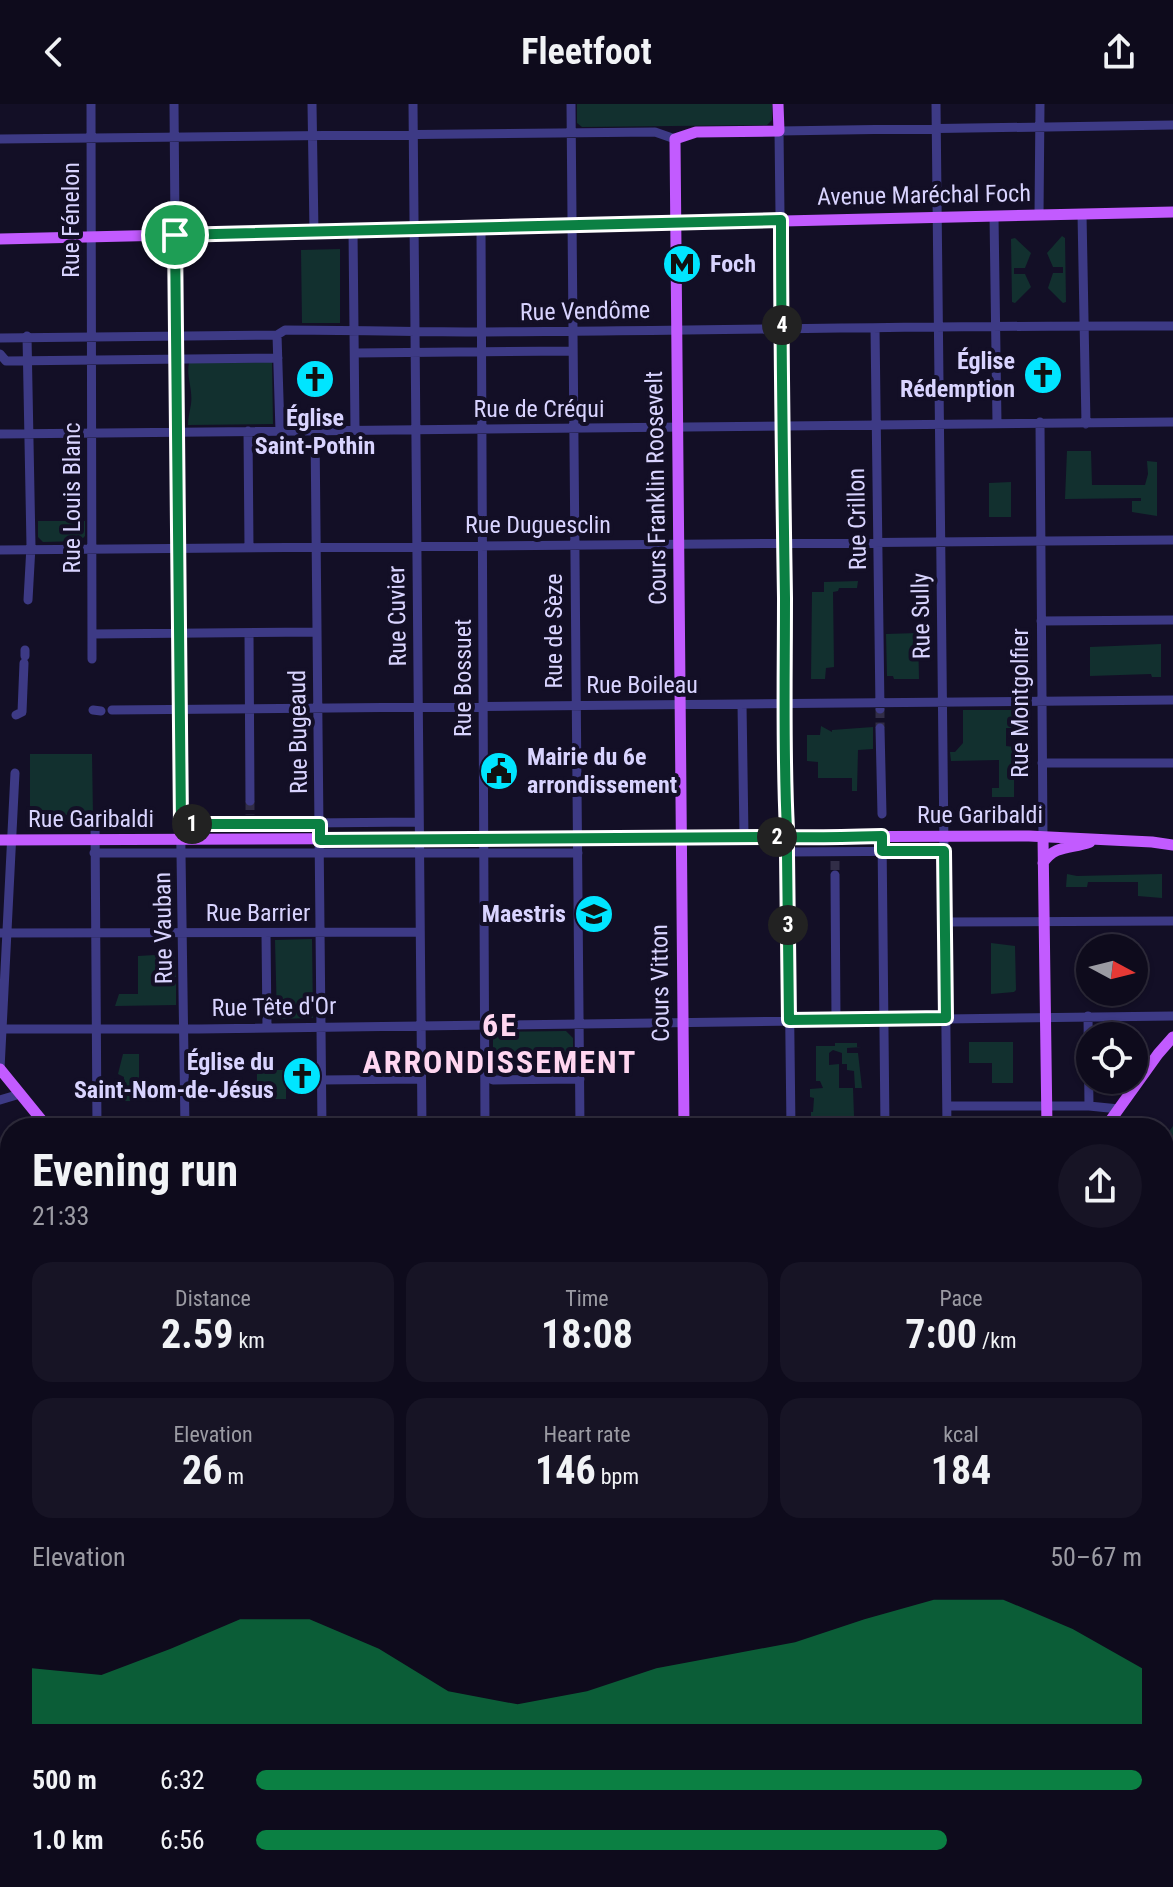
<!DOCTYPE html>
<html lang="en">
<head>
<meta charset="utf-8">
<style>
	body { margin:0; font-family:"Roboto Condensed",sans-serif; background:#171425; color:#f1f3f6; height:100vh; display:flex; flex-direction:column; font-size:30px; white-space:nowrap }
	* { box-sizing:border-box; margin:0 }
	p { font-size:26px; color:#9b9ba3 }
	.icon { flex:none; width:44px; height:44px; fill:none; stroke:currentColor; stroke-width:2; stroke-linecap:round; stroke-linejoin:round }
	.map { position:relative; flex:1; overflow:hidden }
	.side { position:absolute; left:0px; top:1014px; width:1174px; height:770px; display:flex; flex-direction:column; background:#0e0b1c; border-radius:32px 32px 0 0; box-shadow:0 2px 6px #0004,0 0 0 2px #2e2b3b }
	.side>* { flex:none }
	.needle { width:52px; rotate:97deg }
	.buttons { position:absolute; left:1076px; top:830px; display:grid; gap:16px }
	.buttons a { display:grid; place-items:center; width:72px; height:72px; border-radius:50%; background:#0e0b1c; box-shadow:0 2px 6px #0004,0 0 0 2px #2e2b3b; font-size:40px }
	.pin { position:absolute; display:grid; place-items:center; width:68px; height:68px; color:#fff; margin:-34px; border:4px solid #fff; border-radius:50%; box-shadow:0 2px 8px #0007 }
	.km { position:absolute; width:40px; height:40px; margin:-20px; border-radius:50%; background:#222; color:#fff; font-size:22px; line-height:40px; text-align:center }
	.round { display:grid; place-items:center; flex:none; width:84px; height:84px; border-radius:42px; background:#171425 }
	.headline { display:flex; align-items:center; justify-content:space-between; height:136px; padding:0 32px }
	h1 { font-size:44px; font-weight:700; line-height:60px }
	.figures { display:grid; grid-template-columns:repeat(3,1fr); gap:12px; height:136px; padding:8px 32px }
	.figures div { display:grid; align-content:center; border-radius:20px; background:#171425; text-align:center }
	.figures b { font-size:40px; font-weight:700 }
	.figures small { font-size:22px; font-weight:400 }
	.figures p { font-size:22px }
	.chart { height:224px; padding:16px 32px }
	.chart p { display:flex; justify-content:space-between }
	.chart svg { width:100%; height:144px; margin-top:8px; fill:#0b8043; opacity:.7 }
	ul { padding:0 32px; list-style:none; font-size:26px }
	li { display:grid; grid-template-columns:128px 96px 1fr; align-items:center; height:60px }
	li i { height:20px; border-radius:10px; background:#0b8043 }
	header { display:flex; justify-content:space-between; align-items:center; height:104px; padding:0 32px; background:#0e0b1c; font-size:36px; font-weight:700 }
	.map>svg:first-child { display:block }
	.green { fill:#12302f }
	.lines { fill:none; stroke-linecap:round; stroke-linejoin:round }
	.minor-tunnel { stroke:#312d47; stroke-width:9; stroke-dasharray:9 4.5; stroke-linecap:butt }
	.minor { stroke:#3d3a85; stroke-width:9 }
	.major { stroke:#c25bff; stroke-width:11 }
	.tram { stroke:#00e5ff; stroke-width:2 }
	.rail { stroke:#00e5ff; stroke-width:2; stroke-dasharray:12 10; stroke-linecap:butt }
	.route-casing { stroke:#fff; stroke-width:16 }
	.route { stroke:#0b8043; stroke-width:10 }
	.labels { text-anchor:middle; stroke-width:8; stroke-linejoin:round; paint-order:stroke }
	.street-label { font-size:24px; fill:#d9d4ff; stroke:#130f26 }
	.poi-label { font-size:24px; font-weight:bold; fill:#d9d4ff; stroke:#130f26; text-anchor:end }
	.district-label { font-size:32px; font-weight:bold; letter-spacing:2px; fill:#ffd6f0; stroke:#130f26 }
</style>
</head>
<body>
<header><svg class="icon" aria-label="back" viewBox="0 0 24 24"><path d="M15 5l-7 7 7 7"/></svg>Fleetfoot<svg class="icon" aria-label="share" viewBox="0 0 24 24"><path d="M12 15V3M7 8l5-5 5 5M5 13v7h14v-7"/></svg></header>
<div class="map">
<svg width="1173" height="1783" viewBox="0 0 1173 1783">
	<rect width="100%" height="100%" fill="#130f26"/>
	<path class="green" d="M 577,0 L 772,0 L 772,16 L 767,21 L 582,23 L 577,19 Z
		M 1062,132 L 1065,134 L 1066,198 L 1063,199 L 1048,184 L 1053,169 L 1063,169 L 1063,163 L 1053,163 L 1047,149 Z
		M 1015,134 L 1031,149 L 1025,164 L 1014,164 L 1014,170 L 1025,170 L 1031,183 L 1015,199 L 1012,198 L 1011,135 Z
		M 340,145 L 340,219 L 302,219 L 301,146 Z
		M 272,258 L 273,320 L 188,321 C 188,313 190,307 191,300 C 193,285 186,272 189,259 Z
		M 1067,347 L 1091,347 L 1092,381 L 1145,381 L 1148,370 L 1147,357 L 1157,358 L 1157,412 L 1132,408 L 1132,397 L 1141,397 L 1141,394 L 1065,395 Z
		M 1011,378 L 1011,413 L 989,413 L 989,379 Z
		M 38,417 L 85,417 L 85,432 L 80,437 L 43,438 L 38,433 Z
		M 858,477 L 857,484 L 839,484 L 838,487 L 833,488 L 834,563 L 826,564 L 825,575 L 811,575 L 812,488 L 824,488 L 824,478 Z
		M 918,529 L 919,575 L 894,575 L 893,572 L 887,572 L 886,530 Z
		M 1161,540 L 1161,573 L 1152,573 L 1151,570 L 1090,572 L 1090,543 Z
		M 963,606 L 1013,606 L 1014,624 L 1006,624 L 1006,642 L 1014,643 L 1014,693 L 992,693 L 992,684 L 999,684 L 999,656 L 951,657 L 950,648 L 955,648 L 963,639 Z
		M 821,622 L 832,628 L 832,626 L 873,623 L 873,645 L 858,646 L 857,687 L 852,687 L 852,674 L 818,674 L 818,658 L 807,657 L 807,631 L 820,631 Z
		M 30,650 L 92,650 L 93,711 L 30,711 Z
		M 1067,770 L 1077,772 L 1162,770 L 1162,794 L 1138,792 L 1138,778 L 1088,778 L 1087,783 L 1066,783 Z
		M 312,835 L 313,914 L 277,915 L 275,836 Z
		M 991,839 L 1015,842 L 1016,886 L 1014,888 L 991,890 Z
		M 155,851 L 175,852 L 176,873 L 152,873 L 152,879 L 176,879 L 176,901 L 115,902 L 119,890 L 138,890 L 138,852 Z
		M 566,927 L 573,934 L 573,970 L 555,970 L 554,967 L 493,971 L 493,933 L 497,928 Z
		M 969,938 L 1013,938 L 1013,979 L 992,979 L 992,959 L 969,959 Z
		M 835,939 L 857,939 L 857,943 L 862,943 L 847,944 L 847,949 L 858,949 L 862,984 L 855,984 L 854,967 L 847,966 L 847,960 L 842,960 L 842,949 L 833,946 L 829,949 L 829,961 L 839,960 L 839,984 L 853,984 L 854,1012 L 848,1012 L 848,1017 L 831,1017 L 831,1024 L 814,1024 L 814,1013 L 811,1012 L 811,1008 L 813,1008 L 814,994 L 810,993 L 810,985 L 823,984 L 820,977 L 816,977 L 816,942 L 835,942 Z
		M 123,950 L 139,950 L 139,990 L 135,990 L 135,997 L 122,997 L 124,973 L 118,970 Z
		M 257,966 L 286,966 L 286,995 L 257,995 Z
		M 1173,1022 L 1173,1547 L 1164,1546 L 1164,1040 L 1168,1036 L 1165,1033 Z"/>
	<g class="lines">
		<path class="minor-tunnel" d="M 880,605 L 880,624
			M 250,697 L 250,711
			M 835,757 L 835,771"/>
		<path class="minor" d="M 91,0 L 92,555
			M 174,0 L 179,612 L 185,1024
			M 312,0 L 314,128
			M 413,0 L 422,1024
			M 571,0 L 580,1024
			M 936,0 L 947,1024
			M 0,35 L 655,28 L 675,35
			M 1082,110 L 1086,320
			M 1039,111 L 1040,0
			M 994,112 L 997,319
			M 481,124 L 485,1024
			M 353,127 L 355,326
			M 875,224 L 880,605
			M 277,231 L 280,327
			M 27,232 L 31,442 L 28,496
			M 0,234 L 277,231 L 285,226 C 351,226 417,228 484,228 C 714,227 943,221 1173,222
			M 355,249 L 572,247
			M 0,250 L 6,257 L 278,254
			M 1040,318 L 1043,733
			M 315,326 L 322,1024
			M 248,327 L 249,443
			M 0,330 L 1173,318
			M 0,446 L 1173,436
			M 1041,517 L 1173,516
			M 249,529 L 250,697
			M 92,530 L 317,528
			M 25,552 L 25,546
			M 742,600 L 744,733
			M 93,606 L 101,607
			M 112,606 L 1173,596
			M 16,611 L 22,608 L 24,559
			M 880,624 L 882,710
			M 1042,659 L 1173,659
			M 95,717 L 97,1024
			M 181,720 L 419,718
			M 882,732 L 885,1024
			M 787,748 L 944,747
			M 94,749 L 578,749
			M 835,771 L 836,916
			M 945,818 L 1173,817
			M 0,829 L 420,828
			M 266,830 L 267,923
			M 1088,912 L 1089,1002
			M 0,925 L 199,925 L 1173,912
			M 0,965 L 15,669
			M 485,972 L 493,976 L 580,975
			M 322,976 L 421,975
			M 0,996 L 20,990
			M 947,1002 L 1089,1002 L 1119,1005
			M 791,1024 L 779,27 L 1173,21
			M 1164,1067 L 1173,1055
			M 0,1091 L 10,1091
			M 0,1185 L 10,1186
			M 1164,1190 L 1173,1198
			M 0,1284 L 10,1284
			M 0,1303 L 10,1302
			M 1164,1359 L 1173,1359
			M 0,1383 L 10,1384
			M 0,1513 L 10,1514
			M 1164,1681 L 1173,1683
			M 0,1744 L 2,1729
			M 1024,1774 L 1067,1783
			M 149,1783 L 152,1774
			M 280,1783 L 281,1774
			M 393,1783 L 394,1774
			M 844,1783 L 846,1774
			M 1009,1783 L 1011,1774
			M 1092,1783 L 1094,1774"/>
		<path class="major" d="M 0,135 L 1173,108
			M 1043,733 L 1047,1024
			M 0,736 L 1029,732 L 1152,738 L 1173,741
			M 1043,759 C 1055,740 1072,745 1090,738
			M 0,965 L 48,1024
			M 684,1024 L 675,35 L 696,28 L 779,27 L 778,0
			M 1105,1024 L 1158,950 L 1173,933
			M 0,1293 L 10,1292
			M 0,1430 L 10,1435
			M 1164,1591 L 1173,1593
			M 1164,1602 L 1173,1604
			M 0,1718 L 10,1719
			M 0,1729 L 10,1730
			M 512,1774 L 593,1783
			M 690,1774 L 690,1783"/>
		<path class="tram" d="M 0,1742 L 10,1743
			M 371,1774 L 422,1778
			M 413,1774 L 525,1783"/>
		<path class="rail" d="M 1164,1555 L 1173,1557
			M 0,1556 L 10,1557
			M 1164,1572 L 1173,1573
			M 0,1590 L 10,1592
			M 0,1603 L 10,1605"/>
	</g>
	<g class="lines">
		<defs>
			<path id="route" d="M 175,131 L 181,720 L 320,720 L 320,736 L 781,733 C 815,734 849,733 882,732 L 882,747 L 944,747 L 946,914 L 789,916 L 787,750 C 787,742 787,734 787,725 C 783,649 785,571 785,494 C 783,368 781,242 781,116 L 175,131"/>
		</defs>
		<use href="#route" class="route-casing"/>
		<use href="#route" class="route"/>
	</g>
	<defs>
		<symbol id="metro-disc" viewBox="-11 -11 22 22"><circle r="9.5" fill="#00e5ff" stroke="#130f26"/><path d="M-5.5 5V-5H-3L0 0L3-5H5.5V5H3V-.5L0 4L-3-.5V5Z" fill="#111"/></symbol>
		<symbol id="church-disc" viewBox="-11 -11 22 22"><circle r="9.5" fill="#00e5ff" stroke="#130f26"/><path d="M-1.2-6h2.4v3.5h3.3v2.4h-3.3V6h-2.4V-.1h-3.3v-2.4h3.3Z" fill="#111"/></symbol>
		<symbol id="civic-disc" viewBox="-11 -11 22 22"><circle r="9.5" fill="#00e5ff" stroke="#130f26"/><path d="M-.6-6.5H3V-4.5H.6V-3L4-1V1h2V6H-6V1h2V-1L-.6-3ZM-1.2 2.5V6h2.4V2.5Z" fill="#111"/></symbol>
		<symbol id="university-disc" viewBox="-11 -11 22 22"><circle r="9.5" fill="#00e5ff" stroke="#130f26"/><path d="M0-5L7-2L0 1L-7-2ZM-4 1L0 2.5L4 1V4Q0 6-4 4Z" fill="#111"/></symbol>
	</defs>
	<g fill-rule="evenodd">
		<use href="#metro-disc" x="660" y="138" width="44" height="44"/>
		<use href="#church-disc" x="1021" y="249" width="44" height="44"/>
		<use href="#church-disc" x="293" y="253" width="44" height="44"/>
		<use href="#civic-disc" x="477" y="645" width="44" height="44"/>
		<use href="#university-disc" x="572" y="788" width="44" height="44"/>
		<use href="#church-disc" x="280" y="950" width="44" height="44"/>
	</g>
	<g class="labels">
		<g class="street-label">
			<text transform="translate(924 91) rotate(-1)" y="8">Avenue Maréchal Foch</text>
			<text transform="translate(71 116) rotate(-90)" y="8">Rue Fénelon</text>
			<text transform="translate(585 207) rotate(-1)" y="8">Rue Vendôme</text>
			<text x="539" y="313">Rue de Créqui</text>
			<text transform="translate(656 384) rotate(-91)" y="8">Cours Franklin Roosevelt</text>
			<text transform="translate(72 394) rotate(-90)" y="8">Rue Louis Blanc</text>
			<text transform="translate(857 415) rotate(-91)" y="8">Rue Crillon</text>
			<text x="538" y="429">Rue Duguesclin</text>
			<text transform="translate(397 512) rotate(-91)" y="8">Rue Cuvier</text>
			<text transform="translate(921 512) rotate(-91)" y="8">Rue Sully</text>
			<text transform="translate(554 527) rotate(-90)" y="8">Rue de Sèze</text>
			<text transform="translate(463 574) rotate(-90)" y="8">Rue Bossuet</text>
			<text x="642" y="589">Rue Boileau</text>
			<text transform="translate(1020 599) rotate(-90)" y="8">Rue Montgolfier</text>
			<text transform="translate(298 628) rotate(-91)" y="8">Rue Bugeaud</text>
			<text x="980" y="719">Rue Garibaldi</text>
			<text x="91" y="723">Rue Garibaldi</text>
			<text x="258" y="817">Rue Barrier</text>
			<text transform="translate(163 824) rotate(-91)" y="8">Rue Vauban</text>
			<text transform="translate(660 879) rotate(-91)" y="8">Cours Vitton</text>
			<text transform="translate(274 903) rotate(-1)" y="8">Rue Tête d'Or</text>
		</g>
		<g class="poi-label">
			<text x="710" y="168" text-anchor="start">Foch</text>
			<text x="1015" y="265">Église<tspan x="1015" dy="28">Rédemption</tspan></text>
			<text x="315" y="322" text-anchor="middle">Église<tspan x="315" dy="28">Saint-Pothin</tspan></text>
			<text x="527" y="661" text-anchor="start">Mairie du 6e<tspan x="527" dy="28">arrondissement</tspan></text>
			<text x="566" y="818">Maestris</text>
			<text x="274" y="966">Église du<tspan x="274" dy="28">Saint-Nom-de-Jésus</tspan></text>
		</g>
		<g class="district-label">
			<text x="500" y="932">6E<tspan x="500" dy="37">ARRONDISSEMENT</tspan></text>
		</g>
	</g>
</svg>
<div class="buttons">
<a><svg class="needle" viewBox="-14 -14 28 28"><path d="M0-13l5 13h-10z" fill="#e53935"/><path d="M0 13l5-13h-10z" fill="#9b9ba3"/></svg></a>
<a><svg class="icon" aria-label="locate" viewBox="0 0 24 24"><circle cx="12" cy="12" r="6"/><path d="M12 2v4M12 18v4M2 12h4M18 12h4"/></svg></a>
</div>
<div class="pin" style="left:175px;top:131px;background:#1e9e55"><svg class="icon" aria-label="arrive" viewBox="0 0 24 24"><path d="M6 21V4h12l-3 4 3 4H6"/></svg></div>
<b class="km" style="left:192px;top:720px">1</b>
<b class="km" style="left:777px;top:733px">2</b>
<b class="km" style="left:788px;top:821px">3</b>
<b class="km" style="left:782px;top:221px">4</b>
<section class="side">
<div class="headline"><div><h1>Evening run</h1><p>21:33</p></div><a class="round"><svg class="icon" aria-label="share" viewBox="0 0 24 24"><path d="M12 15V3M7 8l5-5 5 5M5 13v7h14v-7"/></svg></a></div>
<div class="figures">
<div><p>Distance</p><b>2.59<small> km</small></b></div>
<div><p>Time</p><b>18:08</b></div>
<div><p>Pace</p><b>7:00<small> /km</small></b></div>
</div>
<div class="figures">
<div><p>Elevation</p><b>26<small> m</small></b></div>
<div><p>Heart rate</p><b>146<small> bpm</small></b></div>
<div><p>kcal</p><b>184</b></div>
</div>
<div class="chart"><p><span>Elevation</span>50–67 m</p>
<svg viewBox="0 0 160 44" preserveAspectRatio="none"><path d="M0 44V27L10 29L20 21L30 12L40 12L50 21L60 34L70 38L80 34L90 27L100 23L110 19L120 12L130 6L140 6L150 15L160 27V44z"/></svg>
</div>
<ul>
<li><b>500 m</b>6:32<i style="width:100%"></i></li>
<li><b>1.0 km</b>6:56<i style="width:78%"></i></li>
</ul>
</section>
</div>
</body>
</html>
